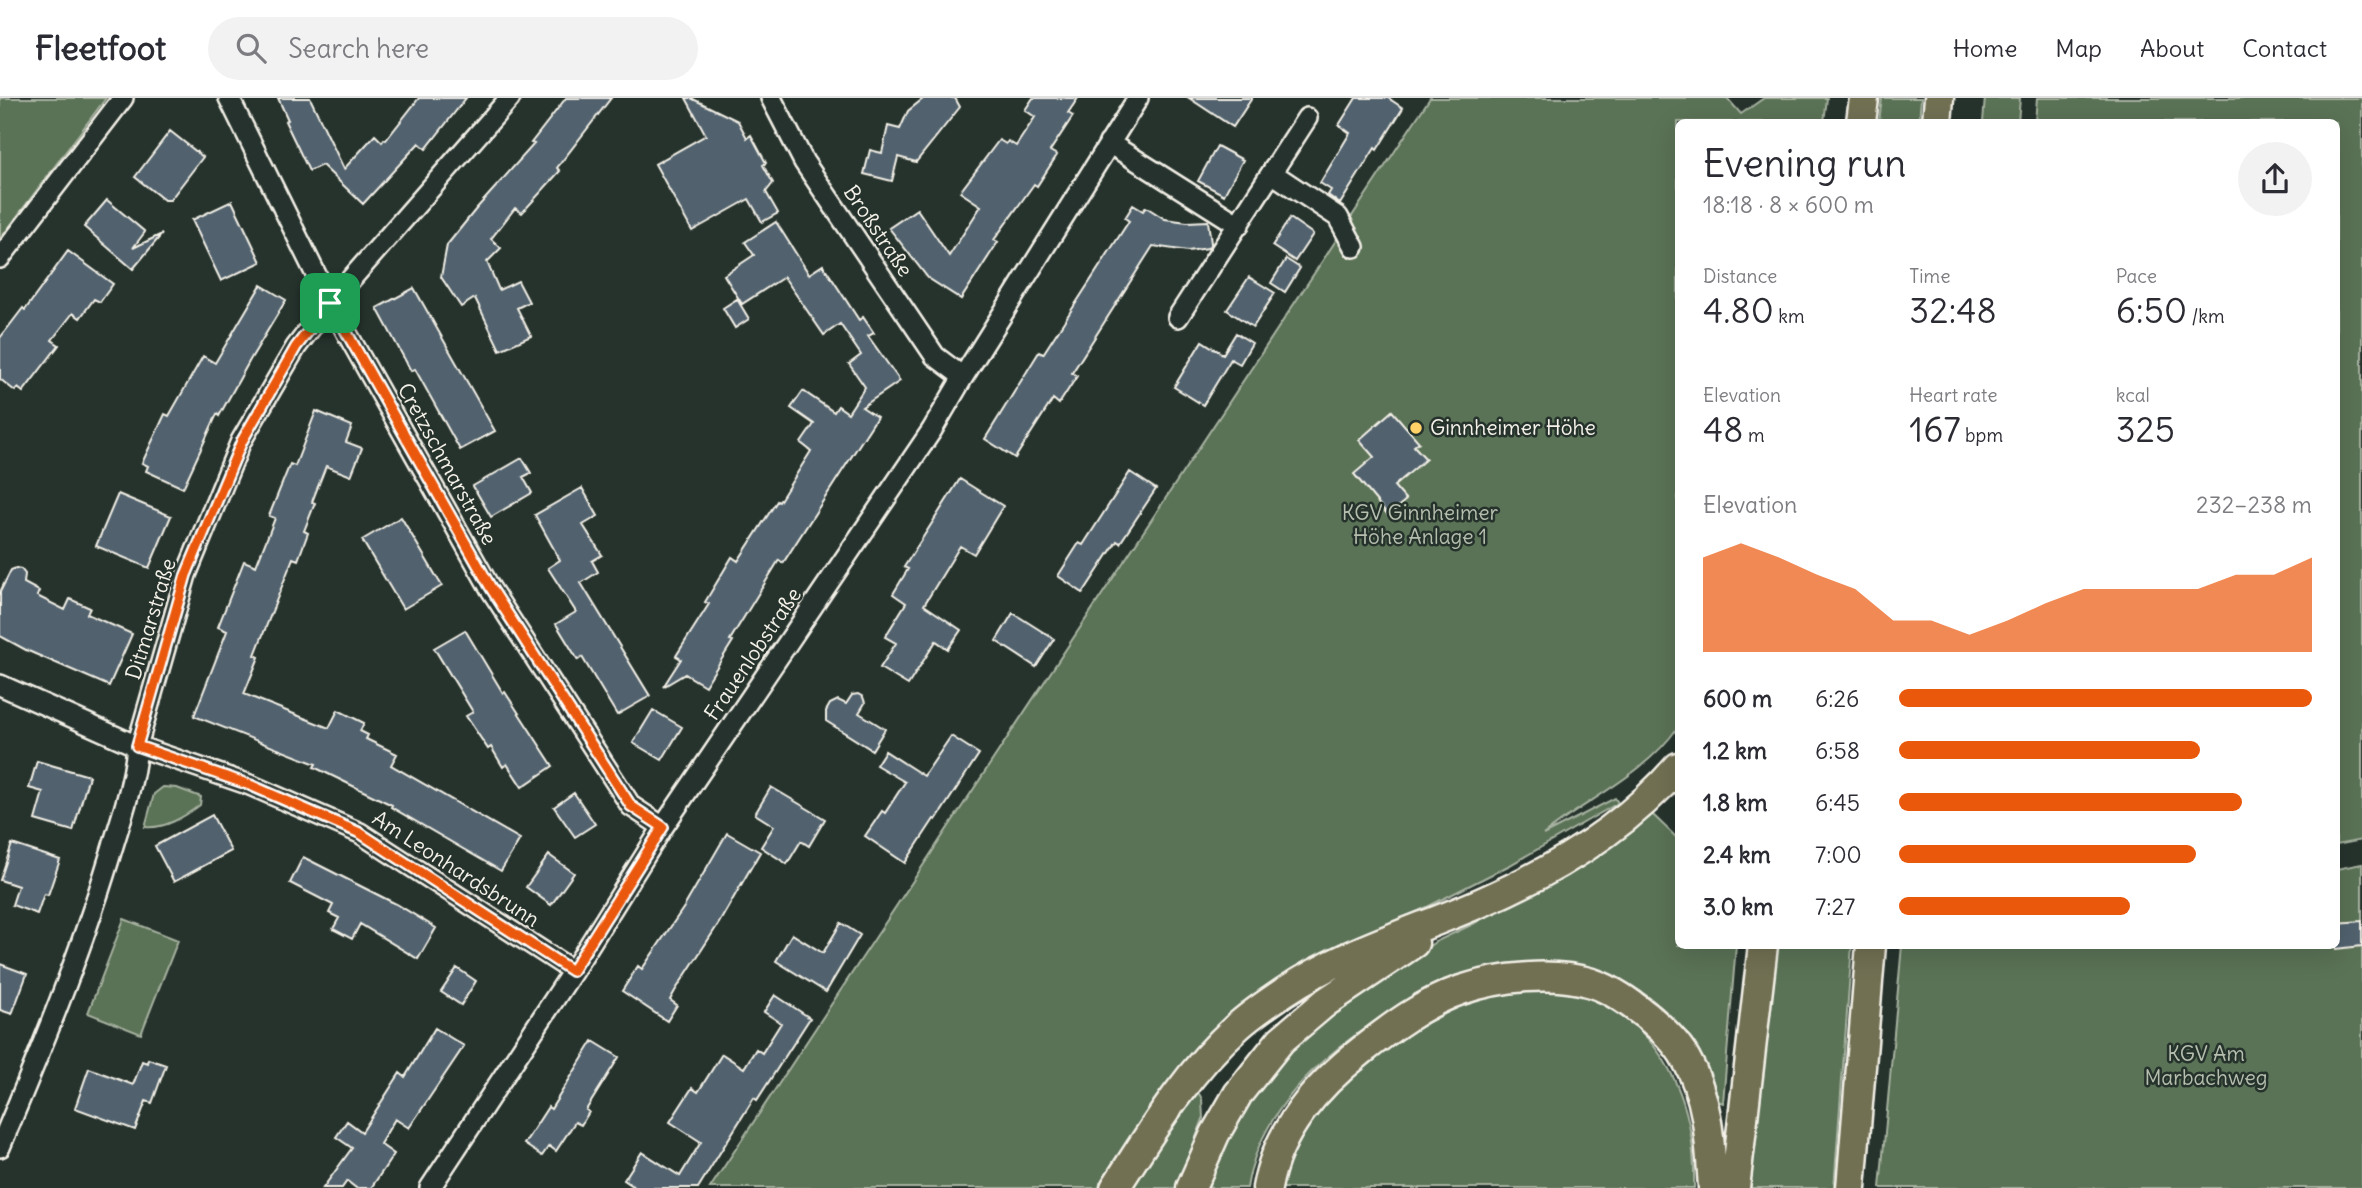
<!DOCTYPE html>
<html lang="en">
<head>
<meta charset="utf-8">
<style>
	body { margin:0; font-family:Delius,sans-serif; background:#f2f2f3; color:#2b2b33; height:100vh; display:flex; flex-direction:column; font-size:26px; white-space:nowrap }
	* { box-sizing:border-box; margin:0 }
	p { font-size:23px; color:#7c7c81 }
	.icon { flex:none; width:38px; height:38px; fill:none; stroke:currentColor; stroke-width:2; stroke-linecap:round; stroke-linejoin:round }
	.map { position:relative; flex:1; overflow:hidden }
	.details { position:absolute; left:1675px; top:21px; width:665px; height:830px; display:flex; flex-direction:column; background:#fff; border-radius:10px; box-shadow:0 7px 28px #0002 }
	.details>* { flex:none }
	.pin { position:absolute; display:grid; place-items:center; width:60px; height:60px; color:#fff; margin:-30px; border-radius:14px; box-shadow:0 4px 10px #0006 }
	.round { display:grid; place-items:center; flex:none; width:74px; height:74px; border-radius:37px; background:#f2f2f3 }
	.overview { display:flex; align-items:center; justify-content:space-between; height:119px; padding:0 28px }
	h1 { font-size:38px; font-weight:600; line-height:52px }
	.stats { display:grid; grid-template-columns:repeat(3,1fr); gap:10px; height:119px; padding:7px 28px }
	.stats div { display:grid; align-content:center }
	.stats b { font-size:35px; font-weight:600 }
	.stats small { font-size:19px; font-weight:400 }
	.stats p { font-size:19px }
	.chart { height:196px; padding:14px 28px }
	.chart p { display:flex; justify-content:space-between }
	.chart svg { width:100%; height:126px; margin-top:7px; fill:#ea580c; opacity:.7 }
	ul { padding:0 28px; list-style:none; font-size:23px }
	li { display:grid; grid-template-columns:112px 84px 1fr; align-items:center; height:52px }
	li i { height:18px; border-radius:9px; background:#ea580c }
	header { display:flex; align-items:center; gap:42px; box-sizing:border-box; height:98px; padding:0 35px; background:#fff; border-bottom:2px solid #e1e1e2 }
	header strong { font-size:33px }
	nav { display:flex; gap:38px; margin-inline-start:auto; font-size:24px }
	.search { width:490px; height:63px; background:#f2f2f3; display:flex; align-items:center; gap:18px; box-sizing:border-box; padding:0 24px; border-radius:38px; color:#7c7c81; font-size:26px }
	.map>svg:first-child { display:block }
	.green { fill:#5a7257; stroke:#a7b2a0; stroke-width:2 }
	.building { fill:#51626e; stroke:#f4f1e8; stroke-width:2 }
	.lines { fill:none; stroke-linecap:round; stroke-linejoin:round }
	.minor-casing { stroke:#f4f1e8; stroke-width:24 }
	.highway-casing { stroke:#f4f1e8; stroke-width:33 }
	.minor { stroke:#26332d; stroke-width:19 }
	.highway { stroke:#716f52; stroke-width:28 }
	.route-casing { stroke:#fff; stroke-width:14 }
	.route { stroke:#ea580c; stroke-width:9 }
	.poi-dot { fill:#ffd166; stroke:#26332d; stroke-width:2.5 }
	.labels { text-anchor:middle; stroke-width:5; stroke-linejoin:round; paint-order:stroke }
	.street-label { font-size:21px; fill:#f4f1e8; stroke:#26332d }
	.poi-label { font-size:21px; fill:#f4f1e8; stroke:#26332d; text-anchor:start }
	.park-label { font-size:21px; fill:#b6beae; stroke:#26332d }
</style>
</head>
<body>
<header>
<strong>Fleetfoot</strong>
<div class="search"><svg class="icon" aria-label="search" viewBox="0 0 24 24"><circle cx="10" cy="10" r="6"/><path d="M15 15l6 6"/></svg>Search here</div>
<nav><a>Home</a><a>Map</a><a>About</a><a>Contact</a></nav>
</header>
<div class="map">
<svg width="2362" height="1090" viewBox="0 0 2362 1090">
	<rect width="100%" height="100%" fill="#26332d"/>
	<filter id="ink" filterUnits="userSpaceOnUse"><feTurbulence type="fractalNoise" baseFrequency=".0143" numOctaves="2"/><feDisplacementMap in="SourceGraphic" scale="14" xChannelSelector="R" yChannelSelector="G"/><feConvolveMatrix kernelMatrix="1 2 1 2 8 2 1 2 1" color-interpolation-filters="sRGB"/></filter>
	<g filter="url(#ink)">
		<path class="green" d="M 0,0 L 106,0 L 0,141 Z
			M 1430,0 L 1727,0 L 1741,16 L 1764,0 L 1827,0 L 1824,24 L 1678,24 L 1678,629 C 1645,677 1587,701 1543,737 L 1615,700 L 1618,705 L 1510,767 L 1310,868 L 1104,1090 L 710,1090 Z
			M 1882,0 L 1921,0 L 1919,24 L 1879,24 Z
			M 1985,0 L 2020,0 L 2018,24 L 1983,24 Z
			M 2037,0 L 2362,0 L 2362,742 L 2336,747 L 2336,24 L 2035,24 Z
			M 163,689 L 177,690 L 201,699 L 200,707 C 184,719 165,731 145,729 L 154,696 Z
			M 1651,715 L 1678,741 L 1678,847 L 1736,847 L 1723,1005 L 1717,1003 C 1692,910 1614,856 1518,865 C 1496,866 1473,876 1452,885 C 1366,919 1263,990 1247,1090 L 1204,1090 L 1242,1010 L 1281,960 L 1352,899 L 1404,867 L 1435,844 L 1473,826 L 1522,798 Z
			M 2362,766 L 2362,1090 L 1880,1090 L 1902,847 L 2336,847 L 2336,771 Z
			M 124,821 L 178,842 L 141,936 L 88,915 Z
			M 1773,847 L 1852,847 L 1834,1090 L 1748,1090 Z
			M 1521,893 C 1538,893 1558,891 1575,894 C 1591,897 1610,908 1623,918 C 1678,959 1696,1024 1694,1090 L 1280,1090 L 1286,1065 L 1315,1013 L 1357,973 L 1402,938 L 1470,903 Z
			M 1194,987 L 1202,1001 L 1203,1021 L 1176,1090 L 1125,1090 Z"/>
		<path class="building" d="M 278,0 L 310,0 L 344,71 L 375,37 L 382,44 L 384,41 L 386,42 L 419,0 L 466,0 L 426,51 L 419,45 L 363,106 L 322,67 L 309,73 L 285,23 L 288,22 Z
			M 566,0 L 611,0 L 557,70 L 560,73 L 522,115 L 515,110 L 491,141 L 501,150 L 487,164 L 499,192 L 518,183 L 529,204 L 517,210 L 531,238 L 500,252 L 475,200 L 461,209 L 441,179 L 447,147 L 476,111 L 534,46 L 531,45 Z
			M 686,0 L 691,0 L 738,23 L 747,40 L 751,37 L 766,65 L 763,67 L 773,85 L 766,94 L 778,115 L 762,124 L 749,101 L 692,133 L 655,66 L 706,37 Z
			M 924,0 L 955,0 L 960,9 L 916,64 L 898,59 L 892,83 L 864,76 L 870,52 L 882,55 L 888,28 L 900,31 L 908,13 Z
			M 1033,0 L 1078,0 L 1068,15 L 1073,18 L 1050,53 L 1057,57 L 1037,88 L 1034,86 L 994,142 L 998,144 L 961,201 L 928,180 L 889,130 L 917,111 L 949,158 L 981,108 L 960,94 L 999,42 L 1006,46 L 1008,43 L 1016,48 L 1035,19 L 1025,12 Z
			M 1189,0 L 1252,0 L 1233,29 Z
			M 1356,0 L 1388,0 L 1403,10 L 1377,52 L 1375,50 L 1340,106 L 1328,97 L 1331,92 L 1320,85 L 1350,35 L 1339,27 Z
			M 170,33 L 203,59 L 170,102 L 164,102 L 135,79 Z
			M 1217,48 L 1243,62 L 1224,97 L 1198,83 Z
			M 107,102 L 145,134 L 133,150 L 162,136 L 133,171 L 84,129 Z
			M 232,103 L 261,164 L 221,183 L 192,122 Z
			M 1133,107 L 1143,113 L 1146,109 L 1165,121 L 1187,124 L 1208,123 L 1211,145 L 1208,150 L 1188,153 L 1153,148 L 1072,275 L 1077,278 L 1059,306 L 1053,301 L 1015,360 L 985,341 L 1039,254 L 1043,256 L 1129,123 L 1125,120 Z
			M 1290,120 L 1313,136 L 1295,163 L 1272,148 Z
			M 776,124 L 809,176 L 823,167 L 859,222 L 863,219 L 874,235 L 868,238 L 900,283 L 862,309 L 877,319 L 783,465 L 779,462 L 730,542 L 733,543 L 705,588 L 685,576 L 663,589 L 681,561 L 676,558 L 709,506 L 705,504 L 732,459 L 738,463 L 777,403 L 779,404 L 811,353 L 801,345 L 814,326 L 791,310 L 803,293 L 834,314 L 838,308 L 848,315 L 865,289 L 849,266 L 861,257 L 840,226 L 824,237 L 784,179 L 742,206 L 724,177 L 754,157 L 745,144 Z
			M 68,153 L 113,186 L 100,204 L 94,201 L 80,220 L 73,215 L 52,242 L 59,247 L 23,294 L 18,290 L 15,293 L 0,281 L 0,240 L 23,210 L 25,212 Z
			M 1286,161 L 1300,170 L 1285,194 L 1271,185 Z
			M 1249,179 L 1275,195 L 1253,229 L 1227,212 Z
			M 261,187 L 286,202 L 250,262 L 219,318 L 217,316 L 183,390 L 146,373 L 148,368 L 142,365 L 165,316 L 169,318 L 203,258 L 215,265 Z
			M 414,190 L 495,333 L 460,352 L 415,271 L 411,273 L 377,210 Z
			M 737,201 L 749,221 L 735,230 L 723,210 Z
			M 1236,235 L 1252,245 L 1240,266 L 1231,261 L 1203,307 L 1174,289 L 1202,243 L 1223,256 Z
			M 316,313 L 352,328 L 346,344 L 362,350 L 351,378 L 326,368 L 312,404 L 315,405 L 304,433 L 308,435 L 298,462 L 293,460 L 255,557 L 259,559 L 244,596 L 329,630 L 338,612 L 364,625 L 360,633 L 368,637 L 366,641 L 397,656 L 391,667 L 520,741 L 501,773 L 391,709 L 392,707 L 314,669 L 316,666 L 194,618 L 227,533 L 218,529 L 244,463 L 256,468 L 275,420 L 269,418 L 290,366 L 295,368 Z
			M 1392,313 L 1419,344 L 1414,348 L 1426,361 L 1394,388 L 1406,402 L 1388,417 L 1354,376 L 1374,359 L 1359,342 Z
			M 522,360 L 531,375 L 523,379 L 532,395 L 491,419 L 473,388 Z
			M 1130,374 L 1156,391 L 1120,445 L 1117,443 L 1083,495 L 1058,478 L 1079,445 L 1083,447 Z
			M 960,381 L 1003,408 L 974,456 L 960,448 L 924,507 L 961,532 L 948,551 L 936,543 L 908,587 L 880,570 L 896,545 L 885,539 L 906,505 L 893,496 L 908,471 L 904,469 Z
			M 582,390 L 598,418 L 583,427 L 602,457 L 592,463 L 598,474 L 581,485 L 650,598 L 617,617 L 582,559 L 578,562 L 556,526 L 576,514 L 548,470 L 560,462 L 535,417 Z
			M 118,396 L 171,418 L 149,470 L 96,448 Z
			M 401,419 L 442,488 L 403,511 L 362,442 Z
			M 16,470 L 21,471 L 25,476 L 24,485 L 39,493 L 37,498 L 65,512 L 70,501 L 90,510 L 87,516 L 132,536 L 109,588 L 26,552 L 0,538 L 0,494 L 11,472 Z
			M 1013,515 L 1054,541 L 1036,569 L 996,543 Z
			M 465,532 L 503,595 L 505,594 L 553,668 L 522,689 L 507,666 L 503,669 L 491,649 L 488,651 L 466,618 L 473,614 L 434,550 Z
			M 858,596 L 863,599 L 865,605 L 859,615 L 885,631 L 872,652 L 826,623 L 826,613 L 830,606 L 838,602 L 846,606 L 852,597 Z
			M 653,612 L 682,629 L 662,662 L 633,645 Z
			M 951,638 L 979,656 L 936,722 L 934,721 L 905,765 L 865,738 L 882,713 L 885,715 L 905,684 L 876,667 L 885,653 L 924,678 Z
			M 37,663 L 89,678 L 73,733 L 35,722 L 43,694 L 29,690 Z
			M 771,689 L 825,721 L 809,748 L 801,743 L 787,766 L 761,749 L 774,728 L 755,716 Z
			M 574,695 L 595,726 L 575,739 L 554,709 Z
			M 212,717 L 231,753 L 174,784 L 155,748 Z
			M 727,735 L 760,754 L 719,825 L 675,893 L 670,902 L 677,907 L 667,923 L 622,893 L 638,868 L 642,871 L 684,809 Z
			M 12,746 L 60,762 L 48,797 L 44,796 L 37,816 L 12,807 L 18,788 L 0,782 Z
			M 549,757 L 574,775 L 551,807 L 526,789 Z
			M 303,759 L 398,807 L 436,830 L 418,861 L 360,826 L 352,841 L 333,831 L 339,820 L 329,815 L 333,807 L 290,785 Z
			M 2362,823 L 2362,848 L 2336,851 L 2336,825 Z
			M 841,825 L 860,837 L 826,894 L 776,863 L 792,836 L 823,855 Z
			M 0,866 L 27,876 L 12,916 L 0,912 Z
			M 457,870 L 476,883 L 461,907 L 441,894 Z
			M 775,897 L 810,920 L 757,1002 L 754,1000 L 698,1090 L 636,1090 L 624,1082 L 642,1054 L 680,1078 L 701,1044 L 670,1024 L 692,990 L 698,994 L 722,956 L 744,970 L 756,951 L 762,955 L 781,925 L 764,914 Z
			M 435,930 L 464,948 L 409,1030 L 395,1021 L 380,1046 L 394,1056 L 371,1090 L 356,1090 L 347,1083 L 342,1090 L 323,1090 L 352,1050 L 336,1039 L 347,1023 L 362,1034 L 400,975 L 405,979 Z
			M 593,943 L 619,959 L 586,1012 L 589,1014 L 581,1027 L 575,1024 L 556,1053 L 549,1048 L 542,1058 L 524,1046 L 548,1009 L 551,1011 Z
			M 148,961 L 166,967 L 152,1005 L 146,1003 L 135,1032 L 75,1010 L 89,970 L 133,987 L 142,963 L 147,965 Z"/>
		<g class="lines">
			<defs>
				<path id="minor" d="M 229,0 L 330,205 L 490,490 L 631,708 L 663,729
					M 771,0 L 804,64 L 935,258 L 963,279
					M 1109,45 L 1239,127
					M 1272,75 L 1338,119 L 1354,149
					M 0,160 L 123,0
					M 1178,219 L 1307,20
					M 0,587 L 137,648 L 250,687 L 360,735 L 573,873
					M 0,1049 C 40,954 79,860 109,761 C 120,723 134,687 137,648 L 186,477 L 241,343 L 296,249 L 330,205 L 510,0
					M 430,1090 L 573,873 L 663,729 L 932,332 L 963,279 L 1138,0"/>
				<path id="highway" d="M 1861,24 L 1864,0
					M 1937,24 L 1939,0
					M 1115,1090 C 1151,1034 1187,974 1237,929 C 1251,916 1268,905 1284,894 C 1345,853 1416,833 1482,804 C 1554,773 1626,729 1678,669
					M 1191,1090 L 1215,1036 L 1238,996 L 1281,942 L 1326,904 L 1414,845
					M 1267,1090 C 1277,1032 1317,988 1361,953 C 1390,930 1425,904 1461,892 C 1499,879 1553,873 1592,885 C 1613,892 1630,905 1647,918 C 1662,931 1676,943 1686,961 C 1709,1001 1710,1046 1713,1090
					M 1735,1090 L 1763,847
					M 1851,1090 L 1871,847"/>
			</defs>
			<use href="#minor" class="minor-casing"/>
			<use href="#highway" class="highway-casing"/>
			<use href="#minor" class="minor"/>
			<use href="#highway" class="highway"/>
		</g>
	</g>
	<g class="lines" filter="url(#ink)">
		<defs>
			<path id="route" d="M 330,205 L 491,490 L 631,708 L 663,729 L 572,873 L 360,735 L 250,687 L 137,648 L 186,477 L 242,343 L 296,249 Z"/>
		</defs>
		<use href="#route" class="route-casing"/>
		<use href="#route" class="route"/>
	</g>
	<circle class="poi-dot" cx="1416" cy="330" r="7"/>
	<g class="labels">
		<g class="street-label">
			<text transform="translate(878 133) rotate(56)" y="7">Broßstraße</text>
			<text transform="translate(447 366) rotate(61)" y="7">Cretzschmarstraße</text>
			<text transform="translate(151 521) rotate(-73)" y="7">Ditmarstraße</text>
			<text transform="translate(753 556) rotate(-56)" y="7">Frauenlobstraße</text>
			<text transform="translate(456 771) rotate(33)" y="7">Am Leonhardsbrunn</text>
		</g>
		<g class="poi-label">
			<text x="1430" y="337">Ginnheimer Höhe</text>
		</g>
		<g class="park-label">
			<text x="1420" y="422">KGV Ginnheimer<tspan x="1420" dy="24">Höhe Anlage 1</tspan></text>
			<text x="2206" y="963">KGV Am<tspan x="2206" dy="24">Marbachweg</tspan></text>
		</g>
	</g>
</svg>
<div class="pin" style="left:330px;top:205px;background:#1e9e55"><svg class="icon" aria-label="arrive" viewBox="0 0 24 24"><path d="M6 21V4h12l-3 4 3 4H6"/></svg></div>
<section class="details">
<div class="overview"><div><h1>Evening run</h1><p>18:18 · 8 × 600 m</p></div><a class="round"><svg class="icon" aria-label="share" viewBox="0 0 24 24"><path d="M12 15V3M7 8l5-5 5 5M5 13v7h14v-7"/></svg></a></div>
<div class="stats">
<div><p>Distance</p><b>4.80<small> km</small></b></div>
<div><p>Time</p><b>32:48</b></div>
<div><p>Pace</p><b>6:50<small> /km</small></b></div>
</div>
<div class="stats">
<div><p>Elevation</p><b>48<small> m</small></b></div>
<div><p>Heart rate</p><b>167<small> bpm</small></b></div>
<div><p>kcal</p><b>325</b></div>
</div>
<div class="chart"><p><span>Elevation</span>232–238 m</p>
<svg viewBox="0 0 160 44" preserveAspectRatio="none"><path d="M0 44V11L10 6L20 11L30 17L40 22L50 33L60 33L70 38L80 33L90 27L100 22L110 22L120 22L130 22L140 17L150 17L160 11V44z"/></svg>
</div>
<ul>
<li><b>600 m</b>6:26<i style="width:100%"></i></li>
<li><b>1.2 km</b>6:58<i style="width:73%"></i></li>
<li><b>1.8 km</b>6:45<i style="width:83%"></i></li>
<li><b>2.4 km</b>7:00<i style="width:72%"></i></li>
<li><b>3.0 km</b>7:27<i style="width:56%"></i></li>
</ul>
</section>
</div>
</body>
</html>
